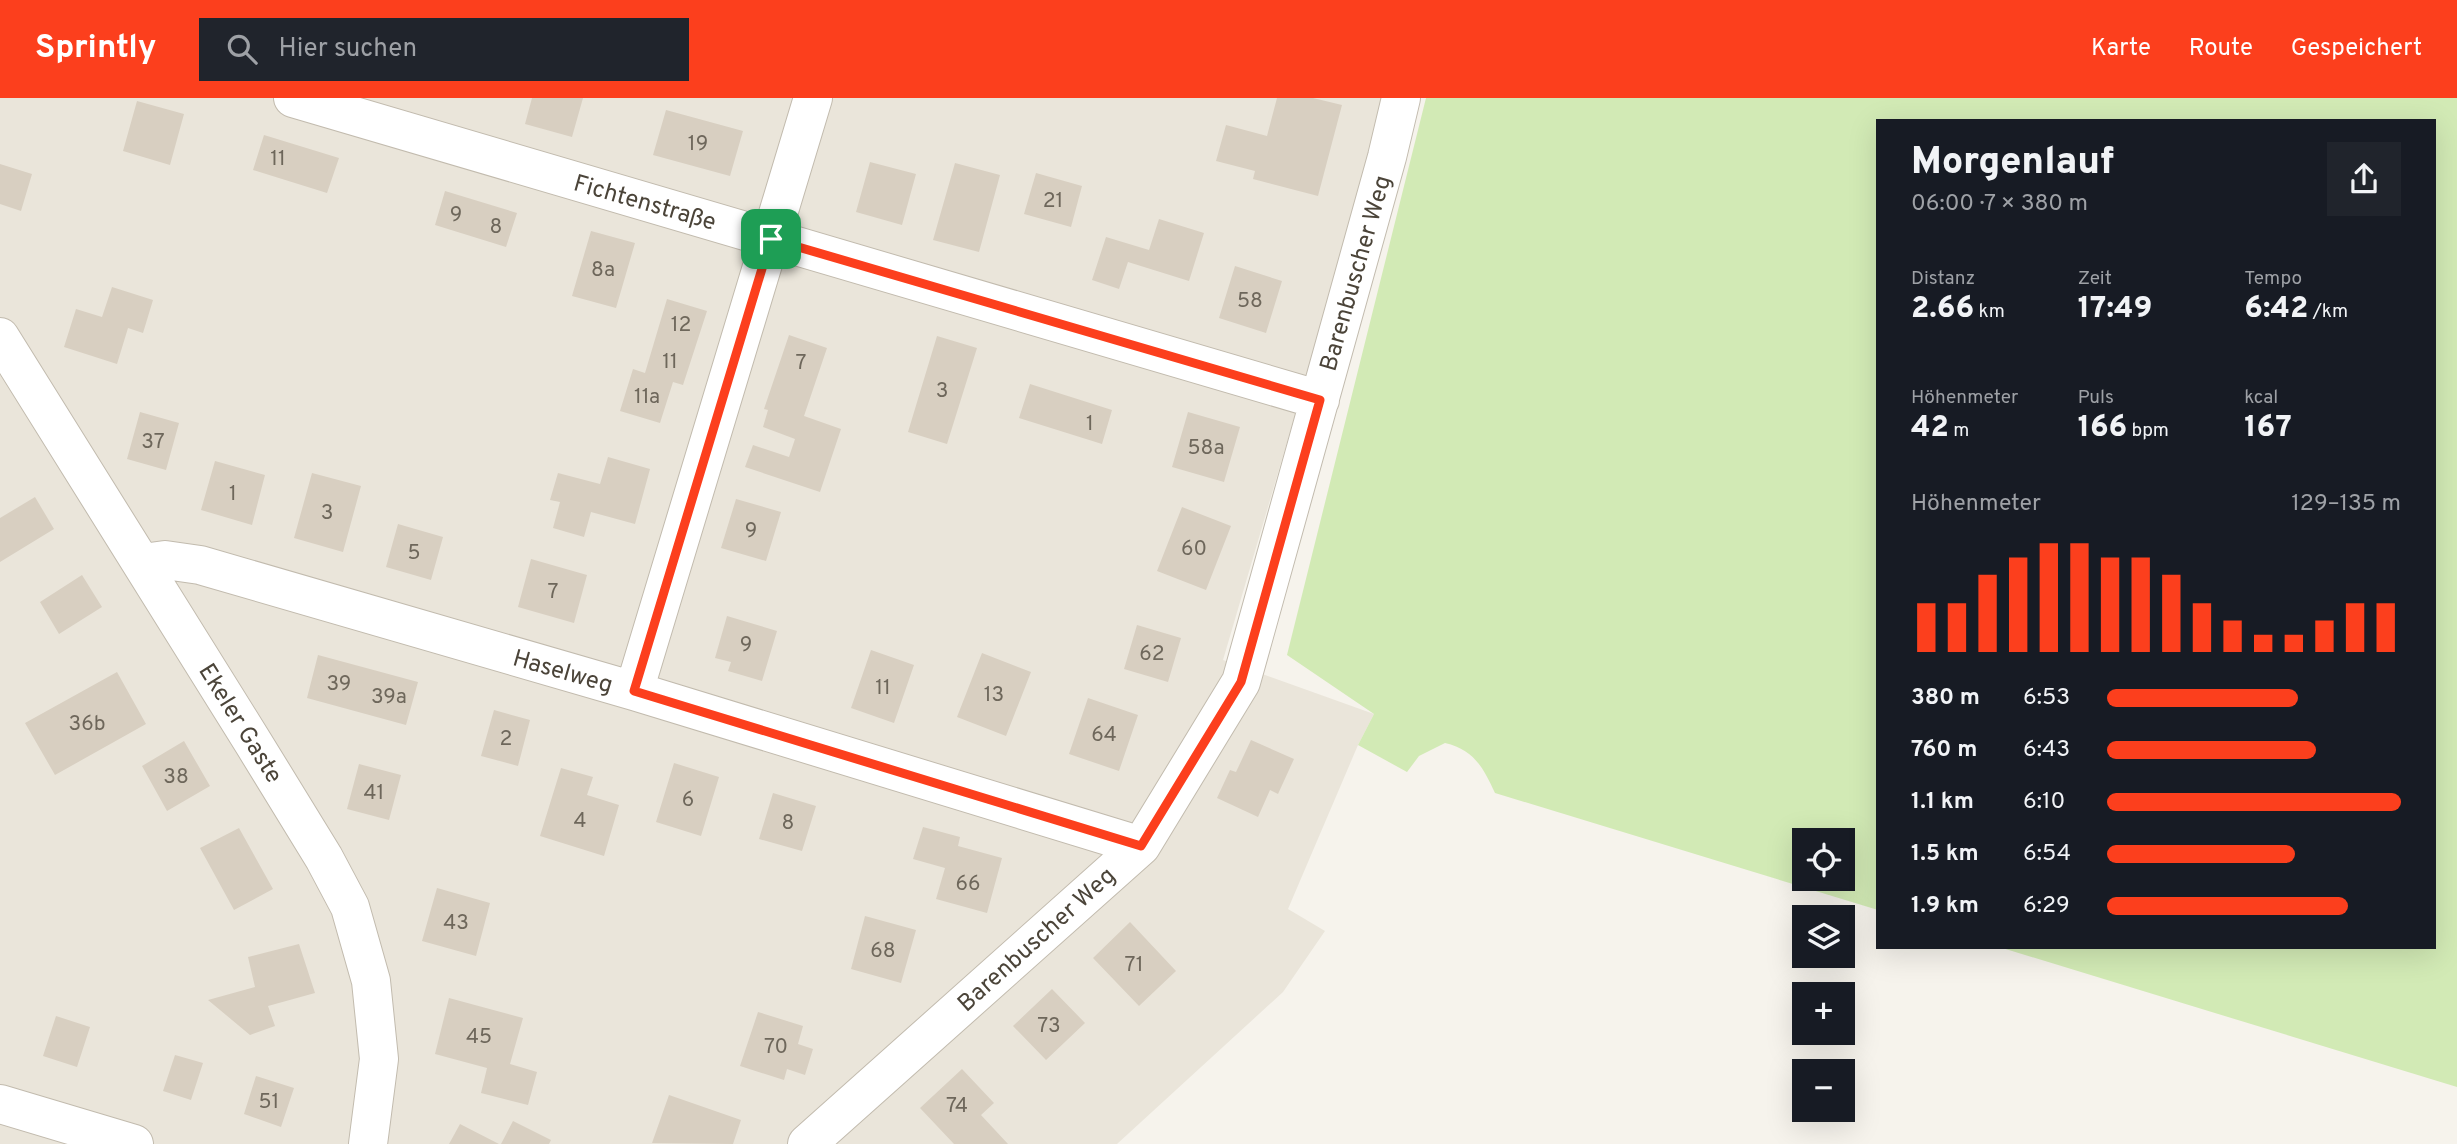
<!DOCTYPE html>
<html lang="de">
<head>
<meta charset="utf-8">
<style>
	body { margin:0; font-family:Overpass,sans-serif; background:#20242c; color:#f1f3f6; height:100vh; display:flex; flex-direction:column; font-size:26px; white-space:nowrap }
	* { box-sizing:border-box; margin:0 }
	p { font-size:23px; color:#9ea1a6 }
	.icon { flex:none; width:38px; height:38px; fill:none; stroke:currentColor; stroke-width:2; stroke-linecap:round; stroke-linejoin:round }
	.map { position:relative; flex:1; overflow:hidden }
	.panel { position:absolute; left:1876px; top:21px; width:560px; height:830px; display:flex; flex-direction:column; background:#171b24; border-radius:0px; box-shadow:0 7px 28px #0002 }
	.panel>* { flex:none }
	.controls { position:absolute; left:1792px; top:730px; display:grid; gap:14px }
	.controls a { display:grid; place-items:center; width:63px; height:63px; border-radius:0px; background:#171b24; box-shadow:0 7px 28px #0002; font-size:35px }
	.pin { position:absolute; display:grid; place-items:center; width:60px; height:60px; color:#fff; margin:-30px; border-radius:14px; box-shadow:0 4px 10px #0006 }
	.round { display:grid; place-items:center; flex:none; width:74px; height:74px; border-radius:0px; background:#20242c }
	.head { display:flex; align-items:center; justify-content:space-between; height:119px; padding:0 35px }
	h1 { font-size:38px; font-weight:800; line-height:52px }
	.metrics { display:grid; grid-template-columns:repeat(3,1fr); gap:10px; height:119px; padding:7px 35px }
	.metrics div { display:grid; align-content:center }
	.metrics b { font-size:30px; font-weight:800 }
	.metrics small { font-size:19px; font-weight:400 }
	.metrics p { font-size:19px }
	.chart { height:196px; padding:14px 35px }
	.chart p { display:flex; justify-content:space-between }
	.chart svg { width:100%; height:126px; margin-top:7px; stroke:#fc3f1d; stroke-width:6 }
	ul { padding:0 35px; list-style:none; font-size:23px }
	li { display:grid; grid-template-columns:112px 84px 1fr; align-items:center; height:52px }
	li i { height:18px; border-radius:9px; background:#fc3f1d }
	header { display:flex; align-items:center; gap:42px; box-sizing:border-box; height:98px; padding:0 35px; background:#fc3f1d; color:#fff }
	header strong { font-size:33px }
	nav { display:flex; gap:38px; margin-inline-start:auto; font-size:24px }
	.search { width:490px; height:63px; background:#20242c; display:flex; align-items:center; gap:18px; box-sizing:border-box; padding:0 24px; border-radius:0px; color:#9ea1a6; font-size:26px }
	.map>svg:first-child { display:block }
	.residential { fill:#eae5da }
	.green { fill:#d2eab5; fill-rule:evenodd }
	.building { fill:#d8cfc1 }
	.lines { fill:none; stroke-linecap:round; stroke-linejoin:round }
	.street-casing { stroke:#c2bbae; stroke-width:40 }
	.street { stroke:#fff; stroke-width:38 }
	.route-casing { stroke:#fff; stroke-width:14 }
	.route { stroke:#fc3f1d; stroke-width:9 }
	.labels { text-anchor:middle; stroke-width:5; stroke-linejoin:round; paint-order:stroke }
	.number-label { font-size:21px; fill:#6e675b }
	.street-label { font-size:24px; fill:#4b4439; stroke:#fff }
</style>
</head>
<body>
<header>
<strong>Sprintly</strong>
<div class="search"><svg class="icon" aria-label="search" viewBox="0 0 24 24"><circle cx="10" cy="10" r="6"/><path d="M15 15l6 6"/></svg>Hier suchen</div>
<nav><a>Karte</a><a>Route</a><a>Gespeichert</a></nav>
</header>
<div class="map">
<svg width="2457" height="1046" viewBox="0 0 2457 1046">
	<rect width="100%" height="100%" fill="#f6f3ec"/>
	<path class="residential" d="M 0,0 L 1384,0 L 1372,55 L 1223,562 L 1374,616 L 1358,647 L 1288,811 L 1325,833 L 1283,894 L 1117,1046 L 0,1046 Z"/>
	<path class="green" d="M 1426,0 L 2457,0 L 2457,989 L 1999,849 L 2434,849 L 2434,23 L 1878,23 L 1878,812 L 1495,695 C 1483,669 1474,652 1445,645 L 1419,658 L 1407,674 L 1358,647 L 1374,616 L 1287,557 ZM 1804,742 L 1843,742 L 1843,780 L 1804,780 Z"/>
	<path class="building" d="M 532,0 L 583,0 L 572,39 L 525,26 Z
		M 1277,0 L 1313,0 L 1342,7 L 1318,98 L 1253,81 L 1255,73 L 1216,63 L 1226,27 L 1267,38 Z
		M 137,3 L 184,16 L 170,67 L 123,53 Z
		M 666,12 L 743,33 L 730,78 L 653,57 Z
		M 264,37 L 339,60 L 327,95 L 253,72 Z
		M 870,64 L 916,76 L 902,127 L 856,114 Z
		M 955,65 L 1000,77 L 979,154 L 933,142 Z
		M 0,66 L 32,76 L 21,113 L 0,106 Z
		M 1036,75 L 1082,88 L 1071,129 L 1024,116 Z
		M 445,93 L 517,115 L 506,149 L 435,127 Z
		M 1159,121 L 1204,135 L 1189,183 L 1128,164 L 1119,191 L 1092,182 L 1106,139 L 1149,152 Z
		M 591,133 L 635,145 L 616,210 L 572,198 Z
		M 1235,168 L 1282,183 L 1266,235 L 1219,220 Z
		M 112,189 L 153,202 L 143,235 L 128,230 L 117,266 L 64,249 L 76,211 L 102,219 Z
		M 667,201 L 707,213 L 683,287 L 673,284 L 660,325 L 620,313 L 633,271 L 645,275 Z
		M 789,237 L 827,250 L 804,318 L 841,331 L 820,394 L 745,369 L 753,347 L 789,359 L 795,341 L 763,329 L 768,312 L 764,311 Z
		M 937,238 L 977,250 L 947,346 L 908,334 Z
		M 1030,286 L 1112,312 L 1102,346 L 1019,320 Z
		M 140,314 L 179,325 L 166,372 L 127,361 Z
		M 1188,314 L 1240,329 L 1224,384 L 1172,369 Z
		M 608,359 L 650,371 L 635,426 L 591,414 L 584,439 L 553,430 L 560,404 L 550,402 L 558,375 L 600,386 Z
		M 215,363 L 265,377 L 252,427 L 201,412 Z
		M 312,375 L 361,388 L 343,454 L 294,440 Z
		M 35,399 L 54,431 L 0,464 L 0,420 Z
		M 736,401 L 781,414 L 766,463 L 721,450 Z
		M 1182,409 L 1231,428 L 1206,492 L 1157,473 Z
		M 398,426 L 443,439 L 431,482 L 386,469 Z
		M 531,461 L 587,477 L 574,525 L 518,509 Z
		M 82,477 L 102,509 L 59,536 L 40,504 Z
		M 727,518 L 777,533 L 762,583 L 728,573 L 731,564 L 715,560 Z
		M 1137,527 L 1181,540 L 1168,584 L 1124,571 Z
		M 871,552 L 914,567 L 894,625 L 851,610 Z
		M 982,555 L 1031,574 L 1006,638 L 957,619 Z
		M 318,557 L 418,584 L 406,627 L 307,600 Z
		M 117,574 L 146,626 L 55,677 L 25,625 Z
		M 1088,600 L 1138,617 L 1119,673 L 1069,656 Z
		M 494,612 L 530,622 L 518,668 L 481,658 Z
		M 1251,642 L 1294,661 L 1278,696 L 1270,692 L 1258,719 L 1217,700 L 1230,672 L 1236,674 Z
		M 184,643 L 210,688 L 167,713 L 142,668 Z
		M 674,665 L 719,679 L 701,738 L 656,724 Z
		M 359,666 L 401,677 L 389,722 L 347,711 Z
		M 561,670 L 593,679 L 587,697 L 619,707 L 604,758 L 540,738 Z
		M 773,695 L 816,708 L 802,753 L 759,741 Z
		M 923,729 L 960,739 L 958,748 L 1002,760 L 987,815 L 936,801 L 945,770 L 913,761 Z
		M 239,730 L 273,791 L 234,812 L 200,750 Z
		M 437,790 L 490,805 L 476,858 L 422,843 Z
		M 865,818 L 916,832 L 901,885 L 851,871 Z
		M 1130,824 L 1176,873 L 1139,908 L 1093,860 Z
		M 299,846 L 315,895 L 268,908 L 275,928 L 250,937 L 208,902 L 255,889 L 248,859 Z
		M 1052,891 L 1085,925 L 1046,962 L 1013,928 Z
		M 449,900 L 523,920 L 510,966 L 537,974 L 528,1007 L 481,995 L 487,970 L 435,956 Z
		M 758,914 L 803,928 L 798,946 L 813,951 L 805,977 L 787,971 L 784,982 L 740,968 Z
		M 56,918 L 90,929 L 77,969 L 43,958 Z
		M 175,957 L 203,965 L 191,1002 L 163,993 Z
		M 962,971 L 994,1005 L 981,1017 L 1008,1046 L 954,1046 L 920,1010 Z
		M 256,978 L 294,990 L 281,1029 L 244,1016 Z
		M 669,997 L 741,1022 L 733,1046 L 652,1045 Z
		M 513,1023 L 551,1042 L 549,1046 L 501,1046 Z
		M 460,1026 L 499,1046 L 449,1046 Z"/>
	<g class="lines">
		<defs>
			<path id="street" d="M 293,0 L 1320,302
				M 0,239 L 254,646 L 324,760 L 350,809 L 371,883 L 379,961 L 368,1046
				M 143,465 L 165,462 L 200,467 L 634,593 L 1141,748
				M 634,593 L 813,0
				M 0,1006 L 134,1046
				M 807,1046 L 1141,748 L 1241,584 L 1387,59 L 1401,0"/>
		</defs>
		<use href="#street" class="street-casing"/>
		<use href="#street" class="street"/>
	</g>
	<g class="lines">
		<defs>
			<path id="route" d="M 771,141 L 1320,302 L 1241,584 L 1141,748 L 634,593 Z"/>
		</defs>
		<use href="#route" class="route-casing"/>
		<use href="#route" class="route"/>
	</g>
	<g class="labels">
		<g class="number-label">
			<text x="698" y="52">19</text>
			<text x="278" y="67">11</text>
			<text x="1053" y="109">21</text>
			<text x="456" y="123">9</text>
			<text x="496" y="135">8</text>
			<text x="603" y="178">8a</text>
			<text x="1250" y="209">58</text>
			<text x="681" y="233">12</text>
			<text x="670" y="270">11</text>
			<text x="801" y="271">7</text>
			<text x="942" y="299">3</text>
			<text x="647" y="305">11a</text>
			<text x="1090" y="332">1</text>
			<text x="153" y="350">37</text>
			<text x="1206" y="356">58a</text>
			<text x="233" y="402">1</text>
			<text x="327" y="421">3</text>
			<text x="751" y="439">9</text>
			<text x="1194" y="457">60</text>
			<text x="414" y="461">5</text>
			<text x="553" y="500">7</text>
			<text x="746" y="553">9</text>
			<text x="1152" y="562">62</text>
			<text x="339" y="592">39</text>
			<text x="883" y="596">11</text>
			<text x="994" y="603">13</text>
			<text x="389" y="605">39a</text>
			<text x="87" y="632">36b</text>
			<text x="1104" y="643">64</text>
			<text x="506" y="647">2</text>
			<text x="176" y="685">38</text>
			<text x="374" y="701">41</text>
			<text x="688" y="708">6</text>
			<text x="580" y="729">4</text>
			<text x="788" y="731">8</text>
			<text x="968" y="792">66</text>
			<text x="456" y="831">43</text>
			<text x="883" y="859">68</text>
			<text x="1134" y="873">71</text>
			<text x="1049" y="934">73</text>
			<text x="479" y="945">45</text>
			<text x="776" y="955">70</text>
			<text x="269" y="1010">51</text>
			<text x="957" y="1014">74</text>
		</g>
		<g class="street-label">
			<text transform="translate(645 104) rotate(16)" y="8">Fichtenstraße</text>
			<text transform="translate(1355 175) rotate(-74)" y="8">Barenbuscher Weg</text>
			<text transform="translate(563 573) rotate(16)" y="8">Haselweg</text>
			<text transform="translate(241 625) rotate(58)" y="8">Ekeler Gaste</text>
			<text transform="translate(1036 841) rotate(-42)" y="8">Barenbuscher Weg</text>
		</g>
	</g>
</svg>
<div class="controls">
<a><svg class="icon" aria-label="locate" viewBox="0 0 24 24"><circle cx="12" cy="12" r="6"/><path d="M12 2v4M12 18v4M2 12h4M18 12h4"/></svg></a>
<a><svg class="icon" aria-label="layers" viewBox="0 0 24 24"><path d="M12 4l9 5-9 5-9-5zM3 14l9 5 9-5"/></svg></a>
<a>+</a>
<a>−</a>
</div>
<div class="pin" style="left:771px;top:141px;background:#1e9e55"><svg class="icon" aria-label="arrive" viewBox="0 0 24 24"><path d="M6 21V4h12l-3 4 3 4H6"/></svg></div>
<section class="panel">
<div class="head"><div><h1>Morgenlauf</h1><p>06:00 · 7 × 380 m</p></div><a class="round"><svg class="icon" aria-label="share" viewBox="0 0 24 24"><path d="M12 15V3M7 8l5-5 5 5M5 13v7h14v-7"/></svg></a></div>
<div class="metrics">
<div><p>Distanz</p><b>2.66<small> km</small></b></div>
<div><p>Zeit</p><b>17:49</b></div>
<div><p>Tempo</p><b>6:42<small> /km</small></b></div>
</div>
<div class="metrics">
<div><p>Höhenmeter</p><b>42<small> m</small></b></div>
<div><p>Puls</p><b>166<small> bpm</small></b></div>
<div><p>kcal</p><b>167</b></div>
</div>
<div class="chart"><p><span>Höhenmeter</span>129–135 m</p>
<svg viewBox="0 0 160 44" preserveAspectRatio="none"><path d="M5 44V27M15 44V27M25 44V17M35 44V11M45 44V6M55 44V6M65 44V11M75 44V11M85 44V17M95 44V27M105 44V33M115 44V38M125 44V38M135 44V33M145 44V27M155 44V27"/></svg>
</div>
<ul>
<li><b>380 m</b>6:53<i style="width:65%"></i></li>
<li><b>760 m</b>6:43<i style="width:71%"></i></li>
<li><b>1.1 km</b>6:10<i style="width:100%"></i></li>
<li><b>1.5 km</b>6:54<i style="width:64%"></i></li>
<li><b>1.9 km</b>6:29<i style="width:82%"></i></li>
</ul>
</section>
</div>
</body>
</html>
